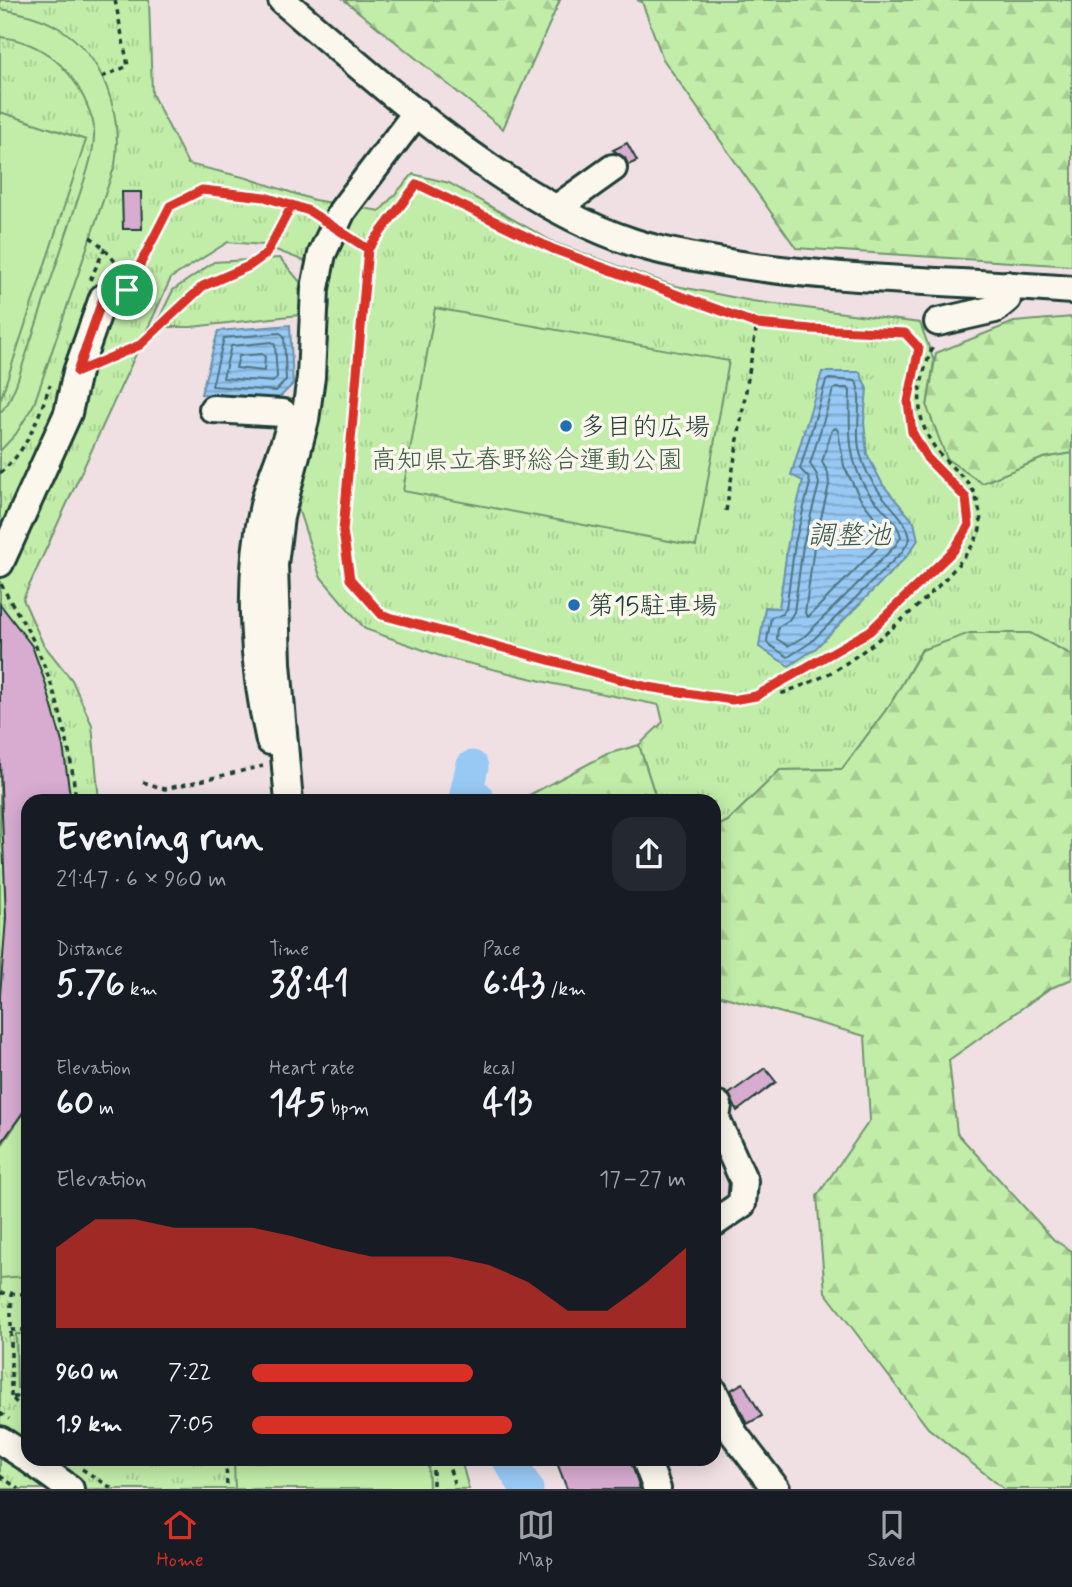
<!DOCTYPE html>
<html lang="en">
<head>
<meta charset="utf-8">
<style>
	body { margin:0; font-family:Mynerve,"Klee One",sans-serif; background:#242831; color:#f1f3f6; height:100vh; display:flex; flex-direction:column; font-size:26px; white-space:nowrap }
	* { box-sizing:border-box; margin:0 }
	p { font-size:23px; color:#9ea1a6 }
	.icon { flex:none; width:38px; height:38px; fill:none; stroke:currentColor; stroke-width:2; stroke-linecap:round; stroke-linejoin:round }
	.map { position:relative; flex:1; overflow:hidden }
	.sheet { position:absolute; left:21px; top:794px; width:700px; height:672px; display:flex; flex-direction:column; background:#171b24; border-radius:21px; box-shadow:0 4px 18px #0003 }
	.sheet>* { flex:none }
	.pin { position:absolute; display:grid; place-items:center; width:60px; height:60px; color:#fff; margin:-30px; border:4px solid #fff; border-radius:50%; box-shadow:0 2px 7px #0007 }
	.round { display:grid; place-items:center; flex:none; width:74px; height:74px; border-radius:21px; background:#242831 }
	.summary { display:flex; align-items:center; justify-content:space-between; height:119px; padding:0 35px }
	h1 { font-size:38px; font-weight:700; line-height:52px }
	.stats { display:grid; grid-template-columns:repeat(3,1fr); gap:10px; height:119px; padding:7px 35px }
	.stats div { display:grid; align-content:center }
	.stats b { font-size:35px; font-weight:700 }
	.stats small { font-size:19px; font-weight:400 }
	.stats p { font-size:19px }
	.chart { height:196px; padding:14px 35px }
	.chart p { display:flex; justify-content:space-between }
	.chart svg { width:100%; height:126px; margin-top:7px; fill:#d93025; opacity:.7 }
	ul { padding:0 35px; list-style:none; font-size:23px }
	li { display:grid; grid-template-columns:112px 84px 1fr; align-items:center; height:52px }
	li i { height:18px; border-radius:9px; background:#d93025 }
	.dock { display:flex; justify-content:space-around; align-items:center; height:98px; border-top:2px solid #363941; background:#171b24; font-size:19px; color:#9ea1a6 }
	.dock a { display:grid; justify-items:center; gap:4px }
	.dock .active { color:#d93025 }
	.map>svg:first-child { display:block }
	.grass { fill:url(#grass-tufts); stroke:#70956e; stroke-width:2 }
	.forest { fill:url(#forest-firs); stroke:#70956e; stroke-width:2 }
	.pitch { fill:#c2eda9; stroke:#70956e; stroke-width:2 }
	.water { fill:url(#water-rules); stroke:#6891a7; stroke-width:2 }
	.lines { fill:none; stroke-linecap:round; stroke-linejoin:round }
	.shore { stroke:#4f7581; stroke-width:2 }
	.river { stroke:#98c9f4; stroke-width:33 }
	.building { fill:#d7acd0; stroke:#1f3d34; stroke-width:2 }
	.minor-casing { stroke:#1f3d34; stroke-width:32 }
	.path { stroke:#1f3d34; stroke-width:3.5; stroke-dasharray:5 5; stroke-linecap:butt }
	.minor { stroke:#fbf7ec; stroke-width:26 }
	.path-bridge { stroke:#1f3d34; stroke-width:3.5; stroke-dasharray:5 5; stroke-linecap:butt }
	.route-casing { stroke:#fff; stroke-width:14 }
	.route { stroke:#d93025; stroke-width:9 }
	.poi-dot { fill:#1f6fb2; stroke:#fbf7ec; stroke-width:2.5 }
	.labels { text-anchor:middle; stroke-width:7; stroke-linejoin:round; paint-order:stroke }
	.poi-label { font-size:26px; fill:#1f3d34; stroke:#fbf7ec; text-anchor:start }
	.park-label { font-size:26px; fill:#40604b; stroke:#fbf7ec }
	.water-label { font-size:28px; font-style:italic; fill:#37595a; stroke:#fbf7ec }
</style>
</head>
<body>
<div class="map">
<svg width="1072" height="1489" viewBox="0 0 1072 1489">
	<defs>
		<pattern id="grass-tufts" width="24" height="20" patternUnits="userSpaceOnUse" patternTransform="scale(1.75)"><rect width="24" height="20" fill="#c2eda9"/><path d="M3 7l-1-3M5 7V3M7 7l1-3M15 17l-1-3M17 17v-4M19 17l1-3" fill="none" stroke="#a6cc92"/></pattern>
		<pattern id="forest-firs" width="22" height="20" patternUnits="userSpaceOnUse" patternTransform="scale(1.75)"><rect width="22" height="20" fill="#c2eda9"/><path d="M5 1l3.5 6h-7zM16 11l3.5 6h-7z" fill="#a6cc92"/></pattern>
		<pattern id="water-rules" width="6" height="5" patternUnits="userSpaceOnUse" patternTransform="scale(1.75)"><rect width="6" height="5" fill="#98c9f4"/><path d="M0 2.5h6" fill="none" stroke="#7ba4c6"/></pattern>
	</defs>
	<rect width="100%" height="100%" fill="#f0e0e4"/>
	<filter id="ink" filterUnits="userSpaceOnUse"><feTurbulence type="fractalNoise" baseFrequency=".0143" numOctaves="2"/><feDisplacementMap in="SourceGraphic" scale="14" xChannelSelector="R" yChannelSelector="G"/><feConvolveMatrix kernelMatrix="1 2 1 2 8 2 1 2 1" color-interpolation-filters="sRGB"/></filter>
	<g filter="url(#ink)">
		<path class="grass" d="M 0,0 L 149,0 L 152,94 L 188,164 L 247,178 L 314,200 L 380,211 L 413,174 L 449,183 L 555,243 L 671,285 L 752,301 L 920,323 L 934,361 L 927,407 L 982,483 L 1043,458 L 1072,453 L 1072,655 L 1030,633 L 922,649 L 891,703 L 842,769 L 780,770 L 728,821 L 714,828 L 714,802 L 657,801 L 639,745 L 663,722 L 659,705 L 554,684 L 443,657 L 365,629 L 320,576 L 298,508 L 321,403 L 330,303 L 325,269 L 263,245 L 228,242 L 171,278 L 23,599 L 43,644 L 72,680 L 92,725 L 99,801 L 28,802 L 28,1460 L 461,1460 L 469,1489 L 0,1489 Z
			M 280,258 L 306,289 L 299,315 L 191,327 L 155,327 L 173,290 L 214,262 Z"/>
		<path class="forest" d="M 344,0 L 560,0 L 503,129 Z
			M 637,0 L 1072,0 L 1072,266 L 796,248 L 663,59 L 642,2 Z
			M 1072,317 L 1072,453 L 1043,458 L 982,483 L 947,459 L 927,407 L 936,353 L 1014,322 Z
			M 970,633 L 1030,633 L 1072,655 L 1072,979 L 1049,989 L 949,1060 L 957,1133 L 1054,1240 L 1072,1251 L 1072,1489 L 1004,1489 L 928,1428 L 825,1292 L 817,1196 L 870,1120 L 865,1036 L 714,994 L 714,828 L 728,821 L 780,770 L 842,769 L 891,703 L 922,650 Z
			M 639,745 L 657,801 L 518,801 L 607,754 Z"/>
		<path class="pitch" d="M 0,9 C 19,12 40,17 57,27 C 104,54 123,114 115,165 L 34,404 L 16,434 L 0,451 L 0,413 L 8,403 L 16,385 L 87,172 C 91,158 95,144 94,129 C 94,119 88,108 84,98 C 68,64 38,41 0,37 Z
			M 0,112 L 86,140 L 0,401 Z
			M 435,308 L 729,361 L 696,546 L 403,491 Z
			M 28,1107 L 28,1276 L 0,1278 L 0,1148 Z
			M 16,1334 L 28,1334 L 28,1388 L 17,1388 Z
			M 428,1460 L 429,1489 L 235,1489 L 234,1462 Z"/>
		<path class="water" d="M 290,325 L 293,384 L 278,399 L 201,394 L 218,331 Z
			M 822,372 L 860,372 L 867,389 L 864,422 L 867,454 L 883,485 L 914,522 L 918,540 L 907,556 L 815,649 L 789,666 L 759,647 L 765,607 L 779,608 L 788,542 L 803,481 L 791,475 Z"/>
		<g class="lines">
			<path class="shore" d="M 280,333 L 284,336 L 286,380 L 276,391 L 212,386 L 224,338 Z
				M 272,342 L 275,345 L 277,377 L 273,382 L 223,378 L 231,346 Z
				M 262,354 L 265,357 L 264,371 L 236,368 L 239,356 Z
				M 829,379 L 856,381 C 864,403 853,432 861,456 C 864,467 871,481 878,490 C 889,507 907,518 910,539 L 902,552 L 810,643 L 788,657 L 768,644 L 767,641 L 771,617 L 782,614 L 786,609 L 795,543 L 810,483 L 808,477 L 800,469 L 826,381 Z
				M 836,388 L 847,388 L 850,391 C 849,429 847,466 872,497 C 882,509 898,522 901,537 L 895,546 L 805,636 L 788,646 L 777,639 L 778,627 L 789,620 L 794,612 L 803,545 L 819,484 L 817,475 L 810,464 L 833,390 Z
				M 836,428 L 838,431 L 844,466 L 860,498 L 889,536 L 808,617 L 805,613 L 814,547 L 829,485 L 828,473 L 822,462 L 832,430 Z"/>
			<path class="river" d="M 472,767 L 466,794 L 477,797 L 479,802
				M 509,1460 L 527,1489"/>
		</g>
		<path class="building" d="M 627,143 L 637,161 L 628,165 L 625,158 L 613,150 Z
			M 122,192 L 141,192 L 142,229 L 123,229 Z
			M 0,604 L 32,646 L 45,682 L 63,746 L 71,802 L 28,802 L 28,1105 L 0,1145 L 0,996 L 6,918 L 0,762 Z
			M 765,1068 L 776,1082 L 737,1111 L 729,1094 Z
			M 743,1383 L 762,1416 L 747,1424 L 731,1390 Z
			M 556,1460 L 631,1460 L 640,1489 L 567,1489 Z"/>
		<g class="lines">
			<defs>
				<path id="minor" d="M 282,0 C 382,85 507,201 632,242 C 665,253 701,258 735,264 C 846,281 960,281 1072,290
					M 557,208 L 613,168
					M 938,322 L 995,309 L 1007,299 L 1007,285
					M 213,409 L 283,413 L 291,423 C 284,451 270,477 264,505 C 247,580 253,667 270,741
					M 0,563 L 68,413 L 77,372 L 103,298
					M 289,802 L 277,663 L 274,564 L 280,517 L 305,420 L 311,377 L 315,288 L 322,254 L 342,211 L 417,112
					M 714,1223 L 742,1204 L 744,1181 L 716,1119 L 718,1105
					M 714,1392 L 734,1434 L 776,1489
					M 0,1440 L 28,1458
					M 30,1460 L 70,1489
					M 646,1460 L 657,1489"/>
			</defs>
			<use href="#minor" class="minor-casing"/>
			<path class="path" d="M 102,77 L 128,66 L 115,0
				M 417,184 L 553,249 L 757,324 L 811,329 L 905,333 L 919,348 L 908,402 L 912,432 L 927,458 L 966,498 L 969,525 L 954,550 L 870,631 L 756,696 L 732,700 L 648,687 L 382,615 L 350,579 L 343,531 L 368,249 Z
				M 90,237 C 109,250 121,267 126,288
				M 90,280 L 105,248
				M 122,292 L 126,290 L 170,206 L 202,190 L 265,197 L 309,211
				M 106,359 L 140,345 L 203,286 L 249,266 L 266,254 L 292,205
				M 0,473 C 28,450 38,418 50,385
				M 726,511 L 757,324
				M 1,584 C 11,603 23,621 33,640 C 57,690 71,747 76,802
				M 773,687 L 783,693 C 798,687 813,682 828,674 C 864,656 970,568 980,529 C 982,519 979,507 976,498 C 973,485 959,474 950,465 C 911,427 914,391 934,344
				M 143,782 L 165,789 L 263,766
				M 0,1293 L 28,1294
				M 11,1330 L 28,1330
				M 11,1397 L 11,1294
				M 28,1397 L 11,1397 L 28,1414
				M 0,1413 L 9,1419
				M 226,1460 L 227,1489
				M 433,1460 L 433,1489
				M 447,1460 L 456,1489
				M 82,1469 L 113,1489
				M 0,1476 L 19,1489"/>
			<use href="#minor" class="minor"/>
			<path class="path-bridge" d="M 309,211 L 368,249"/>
		</g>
	</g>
	<g class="lines" filter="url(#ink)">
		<defs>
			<path id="route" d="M 127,290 L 170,206 L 202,190 L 265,197 L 309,211 L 368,249 L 343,531 L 350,579 L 382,615 L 648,687 L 732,700 L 756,696 L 870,631 L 954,550 L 969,525 L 966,498 L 927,458 L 912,432 L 908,402 L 919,348 L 905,333 L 811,329 L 757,324 L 553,249 L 417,184 L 368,249 L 309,211 L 292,205 L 266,254 L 249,266 L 203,286 L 140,345 L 77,372 L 103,298 L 127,290"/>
		</defs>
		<use href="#route" class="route-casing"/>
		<use href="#route" class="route"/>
	</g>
	<g class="poi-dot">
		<circle cx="566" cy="426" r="7"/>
		<circle cx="574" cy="605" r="7"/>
	</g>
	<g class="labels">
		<g class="poi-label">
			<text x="580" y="435">多目的広場</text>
			<text x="588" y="614">第15駐車場</text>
		</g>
		<g class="park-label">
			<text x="527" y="468">高知県立春野総合運動公園</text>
		</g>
		<g class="water-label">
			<text x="849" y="544">調整池</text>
		</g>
	</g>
</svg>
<div class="pin" style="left:127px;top:290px;background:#1e9e55"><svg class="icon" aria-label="arrive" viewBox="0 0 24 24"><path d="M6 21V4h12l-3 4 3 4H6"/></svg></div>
<section class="sheet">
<div class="summary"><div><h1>Evening run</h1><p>21:47 · 6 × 960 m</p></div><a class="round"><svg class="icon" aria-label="share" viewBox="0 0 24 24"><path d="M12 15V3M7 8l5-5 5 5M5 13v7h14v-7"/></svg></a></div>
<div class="stats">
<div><p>Distance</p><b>5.76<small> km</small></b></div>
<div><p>Time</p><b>38:41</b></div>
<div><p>Pace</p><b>6:43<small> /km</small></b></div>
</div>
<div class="stats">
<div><p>Elevation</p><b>60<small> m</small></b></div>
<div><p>Heart rate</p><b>145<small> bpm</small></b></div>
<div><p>kcal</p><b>413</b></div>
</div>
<div class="chart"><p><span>Elevation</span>17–27 m</p>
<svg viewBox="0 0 160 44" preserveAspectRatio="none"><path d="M0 44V16L10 6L20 6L30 9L40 9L50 9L60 12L70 16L80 19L90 19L100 19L110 22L120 28L130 38L140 38L150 28L160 16V44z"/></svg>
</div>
<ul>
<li><b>960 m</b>7:22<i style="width:51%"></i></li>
<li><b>1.9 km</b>7:05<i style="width:60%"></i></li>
</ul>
</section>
</div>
<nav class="dock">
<a class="active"><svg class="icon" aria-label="home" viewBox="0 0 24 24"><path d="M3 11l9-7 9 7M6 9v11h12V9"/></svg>Home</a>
<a><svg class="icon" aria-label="map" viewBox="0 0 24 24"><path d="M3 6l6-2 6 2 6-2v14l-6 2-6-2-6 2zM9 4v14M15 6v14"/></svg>Map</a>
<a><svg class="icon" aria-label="saved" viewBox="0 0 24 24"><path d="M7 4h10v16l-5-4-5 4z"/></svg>Saved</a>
</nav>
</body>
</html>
